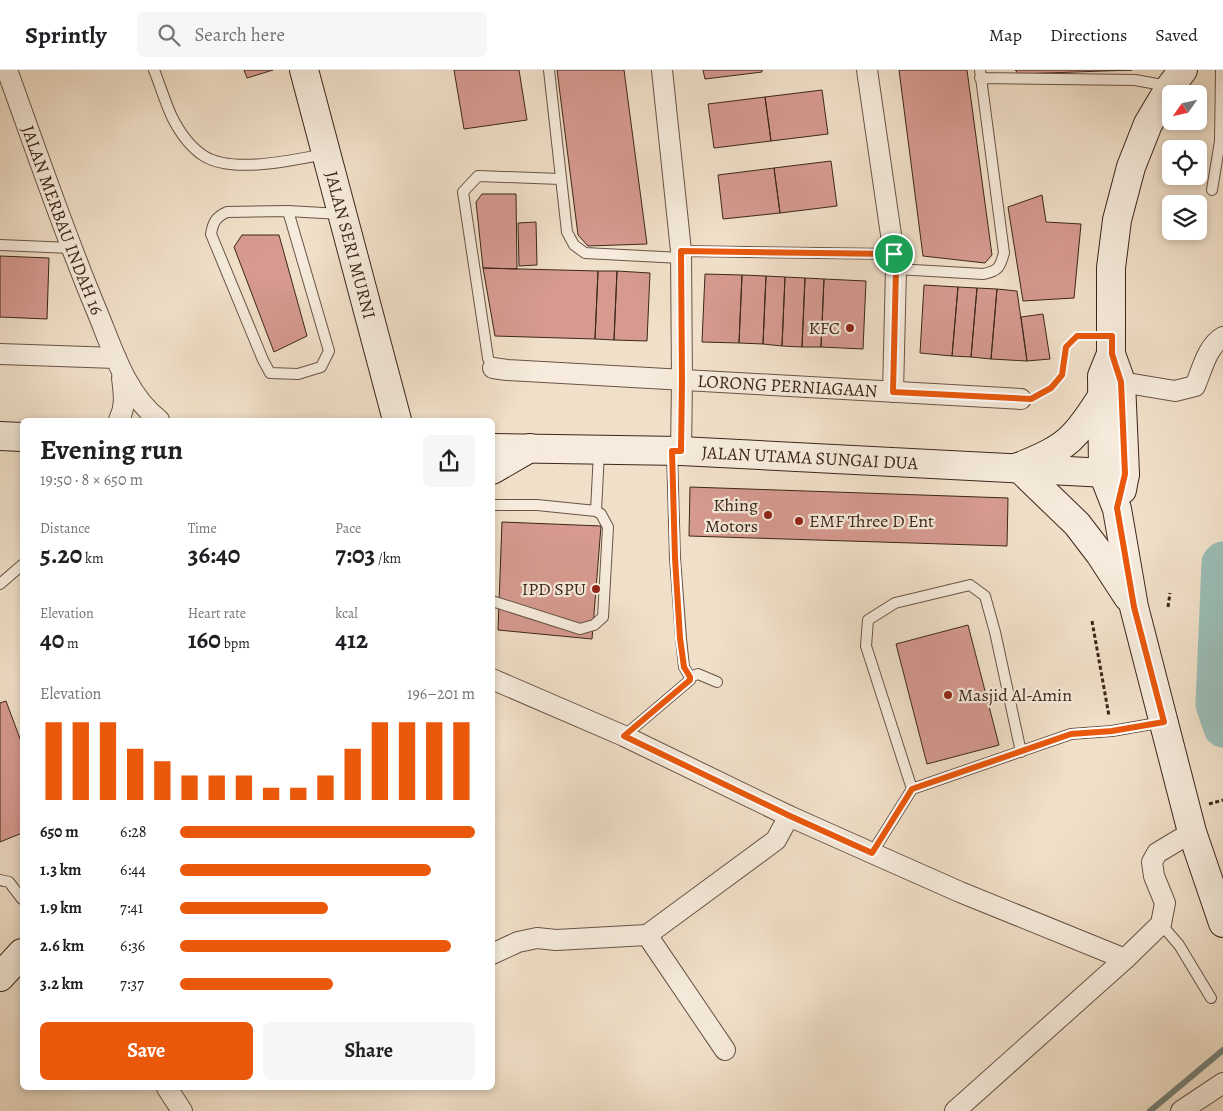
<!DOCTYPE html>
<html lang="en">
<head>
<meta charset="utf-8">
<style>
	body { margin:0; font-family:Alegreya,serif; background:#f6f6f6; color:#202124; height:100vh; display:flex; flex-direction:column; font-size:19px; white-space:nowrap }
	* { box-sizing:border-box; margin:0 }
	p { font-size:16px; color:#757577 }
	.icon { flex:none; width:28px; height:28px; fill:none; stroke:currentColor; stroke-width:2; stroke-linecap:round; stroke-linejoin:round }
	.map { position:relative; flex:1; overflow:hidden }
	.side { position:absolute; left:20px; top:348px; width:475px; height:672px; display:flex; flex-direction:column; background:#fff; border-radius:8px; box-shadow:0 2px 8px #0003 }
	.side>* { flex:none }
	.needle { width:32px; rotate:236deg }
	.controls { position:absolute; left:1162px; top:15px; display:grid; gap:10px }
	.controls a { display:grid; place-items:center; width:45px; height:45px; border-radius:8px; background:#fff; box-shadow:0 2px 8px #0003; font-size:25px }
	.pin { position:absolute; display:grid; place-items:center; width:42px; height:42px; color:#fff; margin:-21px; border:2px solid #fff; border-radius:50%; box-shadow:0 1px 5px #0007 }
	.round { display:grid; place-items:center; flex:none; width:52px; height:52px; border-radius:8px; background:#f6f6f6 }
	.summary { display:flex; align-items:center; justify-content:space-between; height:85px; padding:0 20px }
	h1 { font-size:28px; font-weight:700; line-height:38px }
	.metrics { display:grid; grid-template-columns:repeat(3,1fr); gap:8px; height:85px; padding:5px 20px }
	.metrics div { display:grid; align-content:center }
	.metrics b { font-size:25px; font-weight:700 }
	.metrics small { font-size:14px; font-weight:400 }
	.metrics p { font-size:14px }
	.chart { height:140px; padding:10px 20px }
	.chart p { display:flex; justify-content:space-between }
	.chart svg { width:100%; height:90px; margin-top:5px; stroke:#ea580c; stroke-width:6 }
	.primary-button { display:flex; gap:10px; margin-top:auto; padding:10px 20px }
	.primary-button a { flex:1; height:58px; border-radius:8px; background:#ea580c; color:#fff; font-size:20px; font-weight:700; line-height:58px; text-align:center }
	.primary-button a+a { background:#f6f6f6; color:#202124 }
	ul { padding:0 20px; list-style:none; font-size:16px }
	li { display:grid; grid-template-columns:80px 60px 1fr; align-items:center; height:38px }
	li i { height:12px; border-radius:6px; background:#ea580c }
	header { display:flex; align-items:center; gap:30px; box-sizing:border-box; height:70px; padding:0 25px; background:#fff; border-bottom:1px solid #e0e0e0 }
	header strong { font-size:24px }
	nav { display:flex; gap:28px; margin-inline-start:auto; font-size:18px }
	.search { width:350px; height:45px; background:#f6f6f6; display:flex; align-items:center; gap:12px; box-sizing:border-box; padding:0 18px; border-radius:8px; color:#757577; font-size:19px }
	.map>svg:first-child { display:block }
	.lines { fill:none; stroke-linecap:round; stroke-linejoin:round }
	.stream { stroke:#758178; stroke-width:6 }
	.river { stroke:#9bbdb6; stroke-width:39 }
	.building { fill:#d69a90; stroke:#3c261b }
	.lane-casing { stroke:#695446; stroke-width:12 }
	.street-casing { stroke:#695446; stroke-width:22 }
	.secondary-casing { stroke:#3c261b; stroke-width:30 }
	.path { stroke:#3c261b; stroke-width:3; stroke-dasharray:4 2.5; stroke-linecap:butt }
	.lane { stroke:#f6ebdc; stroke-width:10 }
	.street { stroke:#f6ebdc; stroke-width:20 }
	.secondary { stroke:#f6ebdc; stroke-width:28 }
	.route-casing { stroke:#fff; stroke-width:10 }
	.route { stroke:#ea580c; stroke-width:6 }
	.poi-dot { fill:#8f2418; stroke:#f6ebdc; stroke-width:2 }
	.labels { text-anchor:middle; stroke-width:4.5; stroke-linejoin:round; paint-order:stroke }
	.street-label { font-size:18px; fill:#3c261b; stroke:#f6ebdc }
	.poi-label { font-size:18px; fill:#3c261b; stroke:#f6ebdc; text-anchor:end }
</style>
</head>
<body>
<header>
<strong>Sprintly</strong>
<div class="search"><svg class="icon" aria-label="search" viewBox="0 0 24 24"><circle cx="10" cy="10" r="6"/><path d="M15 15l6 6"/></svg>Search here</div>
<nav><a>Map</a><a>Directions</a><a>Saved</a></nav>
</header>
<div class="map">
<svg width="1223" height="1041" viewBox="0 0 1223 1041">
	<rect width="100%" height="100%" fill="#f1e0c9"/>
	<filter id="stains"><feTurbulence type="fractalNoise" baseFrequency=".004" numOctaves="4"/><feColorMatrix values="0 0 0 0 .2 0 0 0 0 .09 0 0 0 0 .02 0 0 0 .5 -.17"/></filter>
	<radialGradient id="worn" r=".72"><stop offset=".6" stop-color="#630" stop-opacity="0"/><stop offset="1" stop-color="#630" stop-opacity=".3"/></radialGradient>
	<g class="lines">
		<path class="stream" d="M 1150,1041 L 1223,980"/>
		<path class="river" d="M 1223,491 L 1221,493 L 1215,634 L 1223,658"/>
	</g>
	<path class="building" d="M 244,0 L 273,0 L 247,8 Z
		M 454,0 L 519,0 L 527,50 L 464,59 Z
		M 557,0 L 624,0 L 647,174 L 588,176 L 578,165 Z
		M 703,0 L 762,0 L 762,2 L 705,9 Z
		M 899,0 L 967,0 L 992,185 L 985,193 L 923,186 Z
		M 1015,0 L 1132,0 L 1019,4 Z
		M 822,20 L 828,64 L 771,71 L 765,27 Z
		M 765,27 L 771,71 L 714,78 L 708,34 Z
		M 831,91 L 837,136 L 780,143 L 774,98 Z
		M 774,98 L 780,143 L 723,149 L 718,105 Z
		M 482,124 L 516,124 L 517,199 L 483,198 L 476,132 Z
		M 1042,125 L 1046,152 L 1081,154 L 1074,228 L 1023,231 L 1008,137 Z
		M 536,152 L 537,195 L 519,196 L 518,153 Z
		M 242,165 L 279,165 L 307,266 L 274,282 L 234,177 Z
		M 0,186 L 49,188 L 47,249 L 0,247 Z
		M 483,198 L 598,201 L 595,269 L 495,266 Z
		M 598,201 L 617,201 L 614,270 L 595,269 Z
		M 617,201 L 650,203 L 647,271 L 614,270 Z
		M 705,204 L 742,205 L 739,273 L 702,272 Z
		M 742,205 L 766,206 L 763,274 L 739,273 Z
		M 766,206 L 785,207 L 782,276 L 763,274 Z
		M 785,207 L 805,208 L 802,277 L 782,276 Z
		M 805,208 L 824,209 L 821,277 L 802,277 Z
		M 824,209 L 866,211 L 863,279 L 821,277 Z
		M 924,215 L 958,217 L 952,286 L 920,283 Z
		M 958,217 L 977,218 L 971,287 L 952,286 Z
		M 977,218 L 997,219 L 991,289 L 971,287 Z
		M 997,219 L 1017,221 L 1027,291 L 991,289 Z
		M 1043,244 L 1050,289 L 1027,291 L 1021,247 Z
		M 690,417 L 1008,428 L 1007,476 L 689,466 Z
		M 502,452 L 601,456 L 592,569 L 498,560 Z
		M 968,555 L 999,675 L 927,694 L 896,574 Z
		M 6,631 L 22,674 L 22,763 L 0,772 L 0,633 Z"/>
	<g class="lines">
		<defs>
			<path id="lane" d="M 154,0 C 160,15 165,32 172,47 C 179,61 190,77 204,86 C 233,104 293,90 325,84
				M 549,0 L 567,162 L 574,175 L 585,183 L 681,188
				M 980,8 L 1135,10 L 1168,16
				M 1212,120 L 1220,71 L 1221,0
				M 288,141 L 227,142 C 216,147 213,152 211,164 L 263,290 L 270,303 L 298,304 L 321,297 L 329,281 L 288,141 L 340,144
				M 0,175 L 71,178
				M 681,181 L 894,184
				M 896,199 L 983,204 C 999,201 1000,197 1004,183 L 980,0
				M 493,298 L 488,288 L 463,122 L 478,106 L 560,109
				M 492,435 L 537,435 L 596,441 L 601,444 L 608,457 L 603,547 L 594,555 L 580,559 L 492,531
				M 596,441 L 599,382
				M 0,514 L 22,495
				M 690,607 L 698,604 L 717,612
				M 624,666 L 690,610 L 690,607 L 684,597 L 681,568 L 675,488 L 672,382
				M 1021,682 L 995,562 L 985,526 L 970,515 L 895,533 L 868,550 L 866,576 L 912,719 L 1071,664 L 1112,661 L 1163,652
				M 872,783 L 912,719
				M 0,810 L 9,812 L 22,829
				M 1161,854 L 1179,875 L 1211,928"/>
			<g id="street">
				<path id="s1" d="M 7,0 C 36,80 63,160 96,239 C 112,277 125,324 159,350"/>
				<path d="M 662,0 L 681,181 L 682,311 L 681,381"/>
				<path d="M 867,0 L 896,199 L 893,322"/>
				<path d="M 0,284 L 116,288"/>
				<path id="s2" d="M 493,298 L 507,300 L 1021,329"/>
				<path d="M 1121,312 L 1175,321 L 1195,316 C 1202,300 1207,276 1223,267"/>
				<path d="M 119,350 C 126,336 124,324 122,308"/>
				<path d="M 492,609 L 624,666 L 789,746 L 872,783 L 960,822 L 1125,889"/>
				<path d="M 647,865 L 725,980"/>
				<path d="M 492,884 L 518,872 L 537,868 L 556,870 L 647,865 L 776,770 L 789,746"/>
				<path d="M 167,1018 L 182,1041"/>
				<path d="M 955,1041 L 1125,889 L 1161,854 L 1165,833 L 1154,806 L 1152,792 L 1157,783 L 1192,762"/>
				<path d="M 1181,1041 L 1223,1013"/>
			</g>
			<g id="secondary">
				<path id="s3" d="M 304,0 L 397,350"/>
				<path d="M 1111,284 L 1102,306 L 1103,403 L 1117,439 L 1134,537 L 1192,762 L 1223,853"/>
				<path d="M 0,366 L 22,367"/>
				<path id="s4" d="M 492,378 L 681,381 L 1125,404"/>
				<path d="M 1018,397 L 1077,454 L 1100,484 L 1128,527"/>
				<path d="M 1019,397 C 1037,389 1056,382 1070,369 C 1083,357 1092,342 1101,328"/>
				<path d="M 492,400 L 530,378"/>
				<path d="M 1122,420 L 1125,404 L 1121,312 L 1111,284 L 1111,198 L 1117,150 L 1131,97 L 1148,54 L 1170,17 L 1183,0"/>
				<path d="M 0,907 L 22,883"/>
			</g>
		</defs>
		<use href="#lane" class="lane-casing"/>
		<use href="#street" class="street-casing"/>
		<use href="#secondary" class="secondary-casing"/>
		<path class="path" d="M 1041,324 C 1065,310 1062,302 1065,277 L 1077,266 L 1088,266
			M 1168,537 L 1170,523
			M 1092,551 L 1109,646
			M 1209,734 L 1223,730"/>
		<use href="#lane" class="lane"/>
		<use href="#street" class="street"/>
		<use href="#secondary" class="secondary"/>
	</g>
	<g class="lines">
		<defs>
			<path id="route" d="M 681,181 L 894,184 L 896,199 L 893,322 L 1031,329 L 1051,318 L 1062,305 L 1066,277 L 1077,266 L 1112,266 L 1112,284 L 1121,312 L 1125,404 L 1117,438 L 1134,537 L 1164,652 L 1112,661 L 1071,664 L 912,719 L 872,783 L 790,746 L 624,666 L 690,610 L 690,607 L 684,597 L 680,568 L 675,488 L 672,381 L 681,381 L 682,311 Z"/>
		</defs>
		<use href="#route" class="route-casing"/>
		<use href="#route" class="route"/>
	</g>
	<g class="poi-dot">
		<circle cx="850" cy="258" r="5"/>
		<circle cx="768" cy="445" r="5"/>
		<circle cx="799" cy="451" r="5"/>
		<circle cx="596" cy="519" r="5"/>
		<circle cx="948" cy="625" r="5"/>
	</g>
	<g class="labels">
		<g class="street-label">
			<text dy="6" stroke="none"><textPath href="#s1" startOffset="160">JALAN MERBAU INDAH 16</textPath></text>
			<text dy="6" stroke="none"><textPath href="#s3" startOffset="181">JALAN SERI MURNI</textPath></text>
			<text dy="6" stroke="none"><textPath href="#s2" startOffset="295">LORONG PERNIAGAAN</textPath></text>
			<text dy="6" stroke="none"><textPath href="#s4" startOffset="318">JALAN UTAMA SUNGAI DUA</textPath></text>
		</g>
		<g class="poi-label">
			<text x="840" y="264">KFC</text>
			<text x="758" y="441">Khing<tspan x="758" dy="21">Motors</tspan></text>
			<text x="809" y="457" text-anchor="start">EMF Three D Ent</text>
			<text x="586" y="525">IPD SPU</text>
			<text x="958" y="631" text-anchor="start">Masjid Al-Amin</text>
		</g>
	</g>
	<rect width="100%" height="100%" filter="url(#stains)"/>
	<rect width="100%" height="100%" fill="url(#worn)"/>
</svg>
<div class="controls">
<a><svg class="needle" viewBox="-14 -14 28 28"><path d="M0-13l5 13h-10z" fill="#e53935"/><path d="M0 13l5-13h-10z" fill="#757577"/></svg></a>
<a><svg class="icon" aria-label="locate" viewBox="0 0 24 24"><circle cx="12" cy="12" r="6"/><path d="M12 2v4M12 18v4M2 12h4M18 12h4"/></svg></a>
<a><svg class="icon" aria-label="layers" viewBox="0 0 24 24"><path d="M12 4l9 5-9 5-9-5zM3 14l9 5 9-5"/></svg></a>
</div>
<div class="pin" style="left:894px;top:184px;background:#1e9e55"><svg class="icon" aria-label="arrive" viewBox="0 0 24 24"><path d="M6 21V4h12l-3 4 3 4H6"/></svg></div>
<section class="side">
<div class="summary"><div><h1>Evening run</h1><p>19:50 · 8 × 650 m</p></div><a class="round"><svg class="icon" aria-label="share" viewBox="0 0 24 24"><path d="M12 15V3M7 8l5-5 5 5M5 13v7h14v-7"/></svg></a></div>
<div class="metrics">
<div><p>Distance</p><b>5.20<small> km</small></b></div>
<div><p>Time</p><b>36:40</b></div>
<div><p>Pace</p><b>7:03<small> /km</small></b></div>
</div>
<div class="metrics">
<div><p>Elevation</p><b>40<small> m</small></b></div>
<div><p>Heart rate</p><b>160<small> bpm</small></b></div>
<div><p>kcal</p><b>412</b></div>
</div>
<div class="chart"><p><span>Elevation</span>196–201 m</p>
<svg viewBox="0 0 160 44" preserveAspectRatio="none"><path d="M5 44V6M15 44V6M25 44V6M35 44V19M45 44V25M55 44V32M65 44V32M75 44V32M85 44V38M95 44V38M105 44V32M115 44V19M125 44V6M135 44V6M145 44V6M155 44V6"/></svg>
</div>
<ul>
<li><b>650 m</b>6:28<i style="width:100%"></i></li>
<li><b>1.3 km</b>6:44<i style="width:85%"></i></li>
<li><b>1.9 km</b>7:41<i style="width:50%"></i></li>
<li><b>2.6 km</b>6:36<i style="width:92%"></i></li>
<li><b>3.2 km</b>7:37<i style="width:52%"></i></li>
</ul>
<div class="primary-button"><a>Save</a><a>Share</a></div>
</section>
</div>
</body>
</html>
